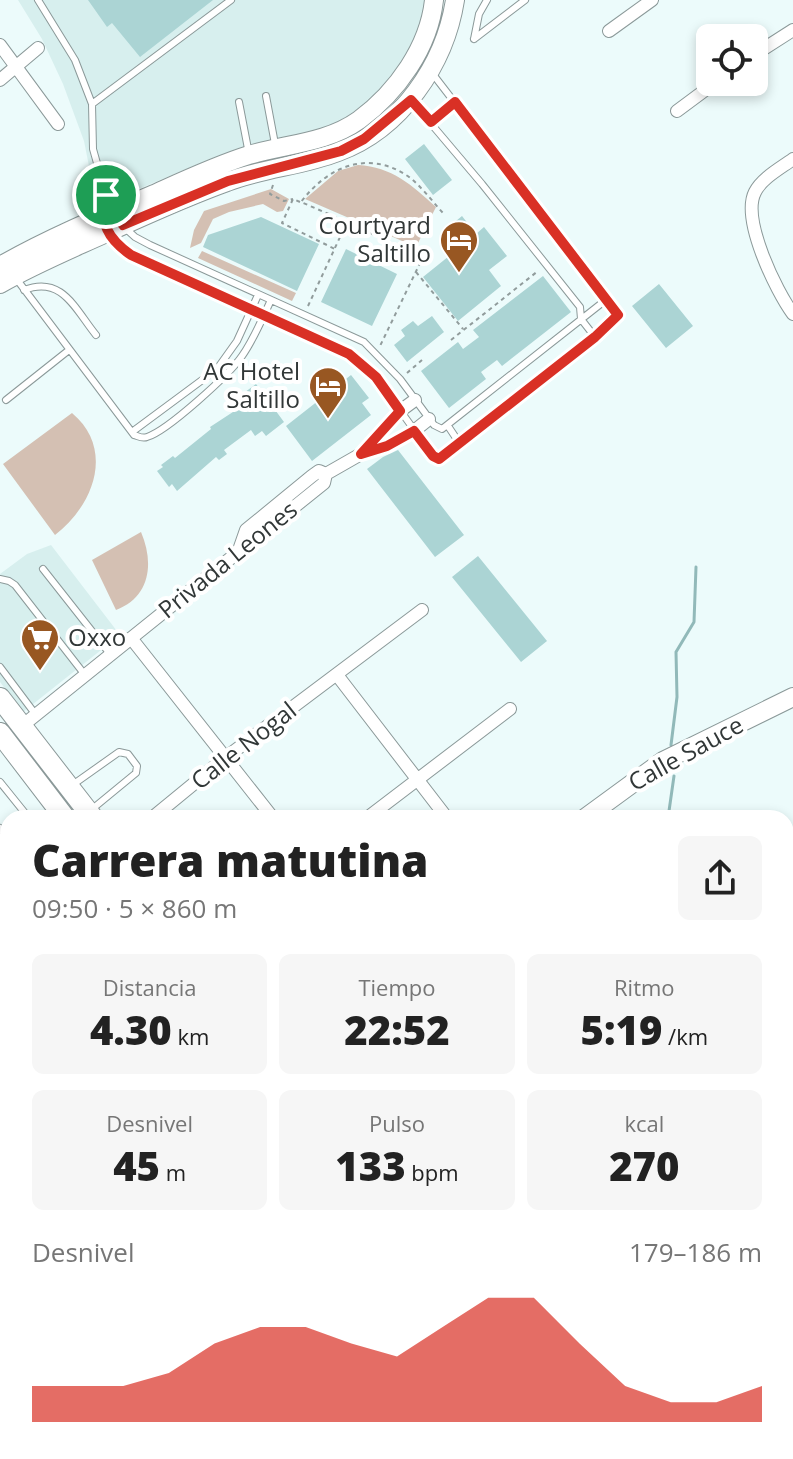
<!DOCTYPE html>
<html lang="es">
<head>
<meta charset="utf-8">
<style>
	body { margin:0; font-family:"Open Sans",sans-serif; background:#f6f6f6; color:#222; height:100vh; display:flex; flex-direction:column; font-size:30px; white-space:nowrap }
	* { box-sizing:border-box; margin:0 }
	p { font-size:26px; color:#767676 }
	.icon { flex:none; width:44px; height:44px; fill:none; stroke:currentColor; stroke-width:2; stroke-linecap:round; stroke-linejoin:round }
	.map { position:relative; flex:1; overflow:hidden }
	.panel { position:absolute; left:0px; top:810px; width:794px; height:650px; display:flex; flex-direction:column; background:#fff; border-radius:24px 24px 0 0; box-shadow:0 4px 12px #0003 }
	.panel>* { flex:none }
	.controls { position:absolute; left:696px; top:24px; display:grid; gap:16px }
	.controls a { display:grid; place-items:center; width:72px; height:72px; border-radius:12px; background:#fff; box-shadow:0 4px 12px #0003; font-size:40px }
	.pin { position:absolute; display:grid; place-items:center; width:68px; height:68px; color:#fff; margin:-34px; border:4px solid #fff; border-radius:50%; box-shadow:0 2px 8px #0007 }
	.round { display:grid; place-items:center; flex:none; width:84px; height:84px; border-radius:12px; background:#f6f6f6 }
	.headline { display:flex; align-items:center; justify-content:space-between; height:136px; padding:0 32px }
	h1 { font-size:44px; font-weight:800; line-height:60px }
	.metrics { display:grid; grid-template-columns:repeat(3,1fr); gap:12px; height:136px; padding:8px 32px }
	.metrics div { display:grid; align-content:center; border-radius:12px; background:#f6f6f6; text-align:center }
	.metrics b { font-size:40px; font-weight:800 }
	.metrics small { font-size:22px; font-weight:400 }
	.metrics p { font-size:22px }
	.chart { height:224px; padding:16px 32px }
	.chart p { display:flex; justify-content:space-between }
	.chart svg { width:100%; height:144px; margin-top:8px; fill:#d93025; opacity:.7 }
	.map>svg:first-child { display:block }
	.built { fill:#d7efee }
	.green { fill:#d4c0b3 }
	.lines { fill:none; stroke-linecap:round; stroke-linejoin:round }
	.stream { stroke:#91b9b9; stroke-width:3 }
	.building { fill:#abd4d4 }
	.lane-casing { stroke:#8b9999; stroke-width:8 }
	.street-casing { stroke:#8b9999; stroke-width:14 }
	.secondary-casing { stroke:#8b9999; stroke-width:20 }
	.primary-casing { stroke:#8b9999; stroke-width:22 }
	.path { stroke:#919c9c; stroke-width:2; stroke-dasharray:4 4; stroke-linecap:butt }
	.lane { stroke:#fff; stroke-width:6 }
	.street { stroke:#fff; stroke-width:12 }
	.secondary { stroke:#fff; stroke-width:18 }
	.primary { stroke:#fff; stroke-width:20 }
	.route-casing { stroke:#fff; stroke-width:16 }
	.route { stroke:#d93025; stroke-width:10 }
	.labels { text-anchor:middle; stroke-width:8; stroke-linejoin:round; paint-order:stroke }
	.poi-label { font-size:24px; fill:#313737; stroke:#fff; text-anchor:end }
	.street-label { font-size:24px; fill:#313737; stroke:#fff }
</style>
</head>
<body>
<div class="map">
<svg width="793" height="1459" viewBox="0 0 793 1459">
	<rect width="100%" height="100%" fill="#ecfbfb"/>
	<path class="built" d="M 18,0 L 428,0 L 412,47 L 397,71 L 384,88 L 364,107 L 344,120 L 329,128 L 208,160 L 136,190 L 93,204 L 94,191 L 84,141 L 63,84 L 42,39 Z
		M 51,545 L 120,635 L 23,712 L 0,682 L 0,574 L 27,554 Z
		M 8,1068 L 8,1314 L 0,1321 L 0,1075 Z"/>
	<path class="green" d="M 358,165 C 392,167 412,185 436,207 L 416,247 L 305,199 L 338,171 Z
		M 271,189 L 289,199 L 283,211 L 277,212 L 263,204 L 229,212 L 213,219 L 201,243 L 190,248 L 194,230 L 204,211 Z
		M 202,251 L 296,293 L 292,301 L 198,258 Z
		M 72,413 C 115,449 94,505 55,535 L 3,464 Z
		M 141,532 C 154,562 151,597 116,610 L 92,560 Z"/>
	<g class="lines">
		<path class="stream" d="M 671,745 L 677,697 L 676,652 L 694,622 L 696,567
			M 668,818 L 674,776
			M 671,1452 L 671,1459"/>
	</g>
	<path class="building" d="M 88,0 L 213,0 L 140,57 L 112,23 L 107,27 Z
		M 424,144 L 452,180 L 433,195 L 405,159 Z
		M 462,216 L 476,234 L 484,227 L 507,256 L 489,270 L 501,286 L 458,321 L 423,277 L 464,244 L 450,226 Z
		M 261,217 L 319,244 L 297,291 L 203,247 L 208,235 Z
		M 346,249 L 397,274 L 372,326 L 321,302 Z
		M 543,276 L 571,312 L 502,366 L 497,360 L 481,372 L 486,379 L 449,408 L 421,371 L 458,342 L 463,349 L 479,337 L 473,330 Z
		M 659,284 L 693,326 L 666,348 L 632,306 Z
		M 432,316 L 444,332 L 407,362 L 394,345 L 405,336 L 401,330 L 413,321 L 418,326 Z
		M 351,375 L 369,398 L 362,403 L 371,415 L 312,461 L 286,426 Z
		M 256,384 L 284,422 L 266,436 L 262,431 L 255,436 L 251,430 L 224,450 L 227,454 L 219,460 L 216,457 L 177,491 L 172,484 L 169,487 L 157,471 L 163,467 L 161,465 L 173,456 L 175,458 L 211,429 L 210,427 L 236,410 L 233,406 L 240,401 L 237,398 Z
		M 398,450 L 464,535 L 435,557 L 367,469 L 383,457 Z
		M 478,556 L 547,641 L 521,662 L 452,577 Z"/>
	<g class="lines">
		<defs>
			<path id="lane" d="M 38,0 L 75,60 L 92,104
				M 474,39 L 525,0
				M 474,39 L 479,14 L 487,0
				M 266,96 L 275,144
				M 411,100 L 482,184 L 580,307 L 581,319
				M 239,102 L 249,154
				M 431,122 L 455,102
				M 116,209 L 106,195 L 93,149 L 92,104 L 231,0
				M 103,210 L 106,195
				M 124,227 L 135,237 L 150,245 L 364,342 L 400,379 L 434,425 L 442,429 L 607,299
				M 110,236 L 119,247 L 153,266 L 329,344 L 363,363 L 376,377 L 433,456 L 442,458 L 595,337 L 618,315 L 432,73
				M 15,277 L 134,435 C 138,436 142,439 147,437 C 167,431 229,375 242,356 C 254,339 262,319 271,300
				M 24,290 C 62,275 75,309 96,335
				M 581,319 L 595,337
				M 6,400 L 69,350
				M 448,426 L 460,444
				M 132,432 L 217,369 L 237,341 L 258,295
				M 43,569 L 110,654
				M 0,579 L 9,581 L 15,585 L 85,675
				M 0,667 L 36,715
				M 0,782 L 29,818
				M 71,786 L 119,752 L 128,754 L 137,766 L 136,773 L 91,810
				M 0,828 L 8,838
				M 0,1196 L 8,1205
				M 0,1227 L 8,1237
				M 0,1263 L 8,1273
				M 0,1295 L 8,1293"/>
			<path id="street" d="M 609,31 L 652,0
				M 0,45 L 58,124
				M 754,55 L 793,30
				M 0,80 L 38,48
				M 677,111 L 716,82
				M 793,159 C 781,168 762,178 755,192 C 741,219 776,291 793,314
				M 361,454 L 400,411 L 415,400
				M 326,474 L 361,454 L 387,446 L 414,431 L 429,419
				M 131,638 L 273,818
				M 337,675 L 447,818
				M 22,726 L 324,483 L 326,474 L 319,471 L 312,476 L 246,530 L 239,550
				M 152,818 L 225,758 L 422,610
				M 367,818 L 510,709
				M 0,938 L 8,941
				M 0,1009 L 8,1001
				M 160,1452 L 160,1459
				M 134,1459 L 135,1452"/>
			<path id="secondary" d="M 0,266 C 49,238 102,216 154,194 C 185,180 217,165 249,155 C 286,144 327,143 359,120 C 397,92 429,47 434,0
				M 0,284 C 33,265 69,250 104,234 C 144,216 185,197 227,182 C 263,168 302,166 338,152 C 401,129 445,64 455,0
				M 585,818 L 663,761 L 793,697
				M 0,1335 L 8,1328
				M 0,1356 L 8,1349"/>
			<path id="primary" d="M 0,698 L 93,818
				M 0,733 L 65,818
				M 557,1452 L 562,1459
				M 588,1452 L 593,1459"/>
		</defs>
		<use href="#lane" class="lane-casing"/>
		<use href="#street" class="street-casing"/>
		<use href="#secondary" class="secondary-casing"/>
		<use href="#primary" class="primary-casing"/>
		<path class="path" d="M 273,185 L 270,194 L 284,201 L 293,199
			M 300,202 L 293,199 L 282,223 L 335,249
			M 348,223 L 423,257 L 380,346
			M 416,272 L 463,329
			M 308,306 L 347,222 L 301,202 C 328,166 369,149 409,177 C 422,187 432,201 443,213
			M 451,340 L 538,271
			M 407,373 L 422,360"/>
		<use href="#lane" class="lane"/>
		<use href="#street" class="street"/>
		<use href="#secondary" class="secondary"/>
		<use href="#primary" class="primary"/>
	</g>
	<g class="lines">
		<defs>
			<path id="route" d="M 411,100 L 431,122 L 455,102 L 618,315 L 595,337 L 439,459 L 433,456 L 414,431 L 387,446 L 361,454 L 400,411 L 376,377 L 349,354 L 131,255 C 108,239 99,223 106,195 L 123,225 L 228,181 L 341,151 L 364,139 Z"/>
		</defs>
		<use href="#route" class="route-casing"/>
		<use href="#route" class="route"/>
	</g>
	<defs>
		<symbol id="hotel-pin" viewBox="-11 -11 22 30"><path d="M0 17L-7.5 6A9.5 9.5 0 1 1 7.5 6Z" fill="#985722" stroke="#fff"/><path d="M-6-4.5h1.5V1H6V5H4.5V3h-9V5H-6ZM-4 0a1.8 1.8 0 1 1 3.6 0ZM.5 0V-2.5h3Q6-2.5 6 0Z" fill="#fff"/></symbol>
		<symbol id="supermarket-pin" viewBox="-11 -11 22 30"><path d="M0 17L-7.5 6A9.5 9.5 0 1 1 7.5 6Z" fill="#985722" stroke="#fff"/><path d="M-6-5.5h2.5l.6 2H6L4.5 2H-2.5L-4.4-4H-6ZM-1.5 3.2a1.3 1.3 0 1 0 .1 0ZM3 3.2a1.3 1.3 0 1 0 .1 0Z" fill="#fff"/></symbol>
	</defs>
	<g fill-rule="evenodd">
		<use href="#hotel-pin" x="437" y="218" width="44" height="60"/>
		<use href="#hotel-pin" x="306" y="364" width="44" height="60"/>
		<use href="#supermarket-pin" x="18" y="616" width="44" height="60"/>
	</g>
	<g class="labels">
		<g class="poi-label">
			<text x="431" y="234">Courtyard<tspan x="431" dy="28">Saltillo</tspan></text>
			<text x="300" y="380">AC Hotel<tspan x="300" dy="28">Saltillo</tspan></text>
			<text x="68" y="646" text-anchor="start">Oxxo</text>
		</g>
		<g class="street-label">
			<text transform="translate(228 560) rotate(-39)" y="8">Privada Leones</text>
			<text transform="translate(244 746) rotate(-38)" y="8">Calle Nogal</text>
			<text transform="translate(686 754) rotate(-29)" y="8">Calle Sauce</text>
		</g>
	</g>
</svg>
<div class="controls">
<a><svg class="icon" aria-label="locate" viewBox="0 0 24 24"><circle cx="12" cy="12" r="6"/><path d="M12 2v4M12 18v4M2 12h4M18 12h4"/></svg></a>
</div>
<div class="pin" style="left:106px;top:195px;background:#1e9e55"><svg class="icon" aria-label="arrive" viewBox="0 0 24 24"><path d="M6 21V4h12l-3 4 3 4H6"/></svg></div>
<section class="panel">
<div class="headline"><div><h1>Carrera matutina</h1><p>09:50 · 5 × 860 m</p></div><a class="round"><svg class="icon" aria-label="share" viewBox="0 0 24 24"><path d="M12 15V3M7 8l5-5 5 5M5 13v7h14v-7"/></svg></a></div>
<div class="metrics">
<div><p>Distancia</p><b>4.30<small> km</small></b></div>
<div><p>Tiempo</p><b>22:52</b></div>
<div><p>Ritmo</p><b>5:19<small> /km</small></b></div>
</div>
<div class="metrics">
<div><p>Desnivel</p><b>45<small> m</small></b></div>
<div><p>Pulso</p><b>133<small> bpm</small></b></div>
<div><p>kcal</p><b>270</b></div>
</div>
<div class="chart"><p><span>Desnivel</span>179–186 m</p>
<svg viewBox="0 0 160 44" preserveAspectRatio="none"><path d="M0 44V33L10 33L20 33L30 29L40 20L50 15L60 15L70 20L80 24L90 15L100 6L110 6L120 20L130 33L140 38L150 38L160 33V44z"/></svg>
</div>
</section>
</div>
</body>
</html>
